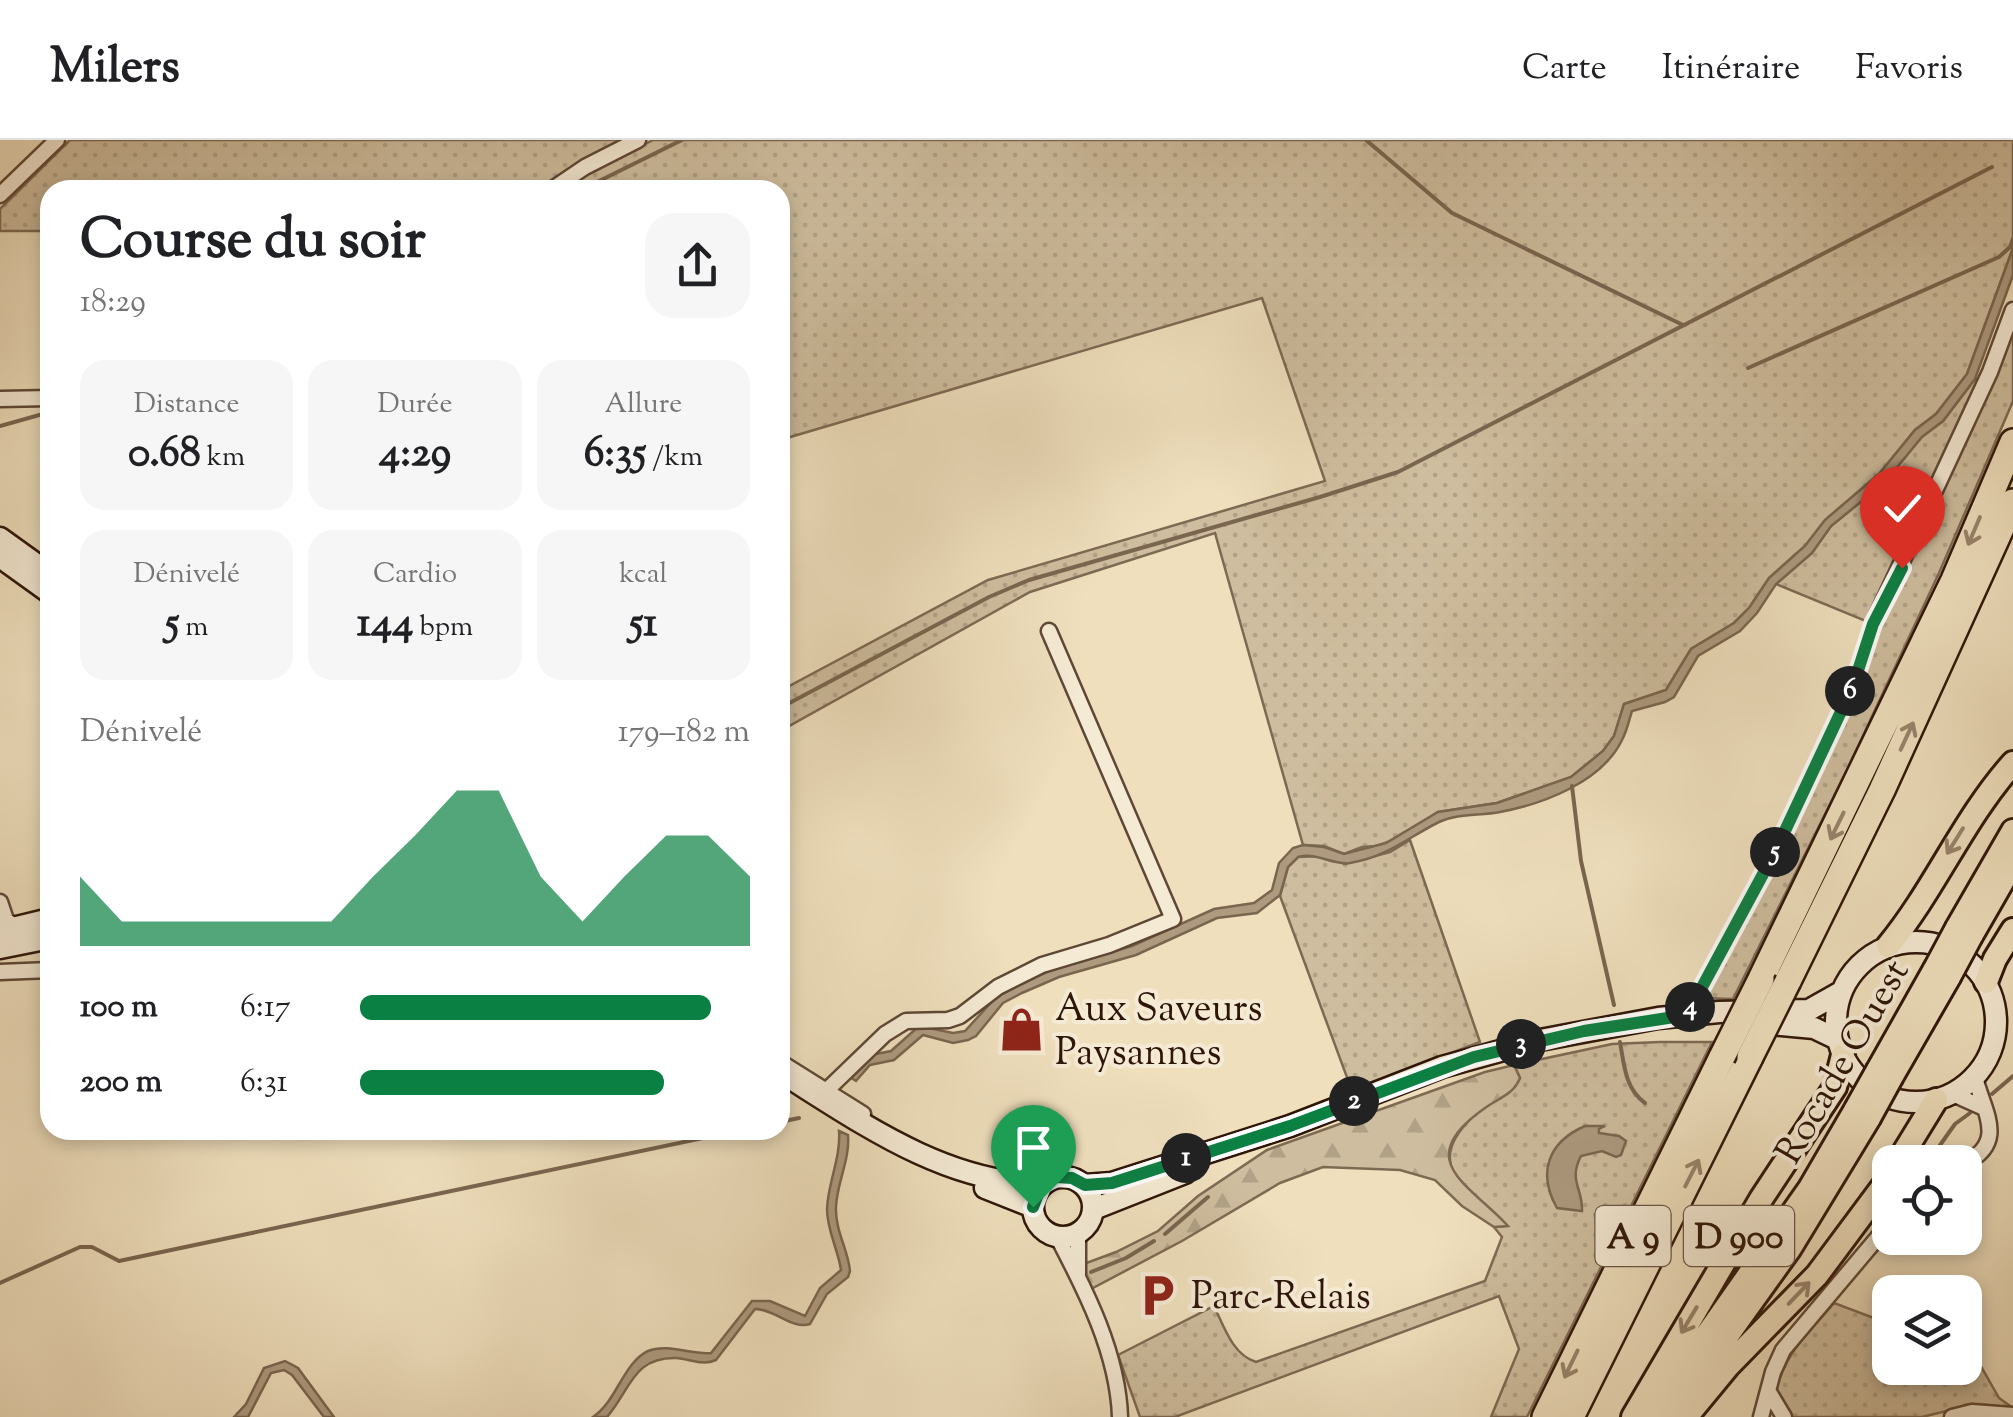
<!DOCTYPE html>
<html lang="fr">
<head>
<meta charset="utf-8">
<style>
	body { margin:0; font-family:"Sorts Mill Goudy",serif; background:#f6f6f6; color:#202124; height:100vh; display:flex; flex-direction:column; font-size:38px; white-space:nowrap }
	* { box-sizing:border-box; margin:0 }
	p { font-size:32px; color:#757577 }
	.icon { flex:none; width:55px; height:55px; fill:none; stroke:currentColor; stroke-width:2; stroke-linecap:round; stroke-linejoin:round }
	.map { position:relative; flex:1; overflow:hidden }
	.sheet { position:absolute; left:40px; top:40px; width:750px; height:960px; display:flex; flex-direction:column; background:#fff; border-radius:30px; box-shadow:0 5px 15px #0003 }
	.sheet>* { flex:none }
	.tools { position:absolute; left:1872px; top:1005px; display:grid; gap:20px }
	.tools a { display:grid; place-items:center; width:110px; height:110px; border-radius:20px; background:#fff; box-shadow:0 5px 15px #0003; font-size:50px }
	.pin { position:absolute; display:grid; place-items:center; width:85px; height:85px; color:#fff; margin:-102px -42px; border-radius:50% 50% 50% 0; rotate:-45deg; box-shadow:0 0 10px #0007 }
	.pin .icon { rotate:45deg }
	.km { position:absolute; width:50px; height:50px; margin:-25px; border-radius:50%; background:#222; color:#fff; font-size:28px; line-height:50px; text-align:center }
	.round { display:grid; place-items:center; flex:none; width:105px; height:105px; border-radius:30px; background:#f6f6f6 }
	.headline { display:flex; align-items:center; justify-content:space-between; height:170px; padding:0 40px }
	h1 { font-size:55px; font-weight:700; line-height:75px }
	.stats { display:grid; grid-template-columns:repeat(3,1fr); gap:15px; height:170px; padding:10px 40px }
	.stats div { display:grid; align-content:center; border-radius:25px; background:#f6f6f6; text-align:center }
	.stats b { font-size:42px; font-weight:700 }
	.stats small { font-size:28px; font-weight:400 }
	.stats p { font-size:28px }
	.chart { height:280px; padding:20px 40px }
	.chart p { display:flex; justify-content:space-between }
	.chart svg { width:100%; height:180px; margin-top:10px; fill:#0b8043; opacity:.7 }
	ul { padding:0 40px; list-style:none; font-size:32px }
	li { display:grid; grid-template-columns:160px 120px 1fr; align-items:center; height:75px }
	li i { height:25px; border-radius:12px; background:#0b8043 }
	header { display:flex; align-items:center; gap:60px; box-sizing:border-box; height:140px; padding:0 50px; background:#fff; border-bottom:2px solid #e0e0e0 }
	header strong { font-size:48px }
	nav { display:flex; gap:55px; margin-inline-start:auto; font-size:35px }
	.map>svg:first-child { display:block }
	.grass { fill:url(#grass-dots); stroke:#7e6953; stroke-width:2.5 }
	.forest { fill:url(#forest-firs); stroke:#7e6953; stroke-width:2.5 }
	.water { fill:#ad9a7f; stroke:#7a654f; stroke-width:2.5 }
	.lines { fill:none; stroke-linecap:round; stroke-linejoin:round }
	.stream { stroke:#7a654f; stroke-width:4 }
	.minor-casing { stroke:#5e4835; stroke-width:19 }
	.secondary-casing { stroke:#2e1508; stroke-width:25 }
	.trunk-casing { stroke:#2e1508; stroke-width:28 }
	.motorway-casing { stroke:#2e1508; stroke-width:30 }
	.minor { stroke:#f5ead4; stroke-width:14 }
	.secondary { stroke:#f5ead4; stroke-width:20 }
	.trunk { stroke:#efdfbd; stroke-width:22 }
	.motorway { stroke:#efdfbd; stroke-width:25 }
	.trunk-bridge-casing { stroke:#2e1508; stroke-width:28; stroke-linecap:butt }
	.motorway-bridge-casing { stroke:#2e1508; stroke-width:30; stroke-linecap:butt }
	.trunk-bridge { stroke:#efdfbd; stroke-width:22 }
	.motorway-bridge { stroke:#efdfbd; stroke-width:25 }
	.oneway { stroke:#98846c }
	.route-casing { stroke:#fff; stroke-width:20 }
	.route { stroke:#0b8043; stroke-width:12 }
	.labels { text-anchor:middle; stroke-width:8; stroke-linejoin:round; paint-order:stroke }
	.shield { fill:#f5ead4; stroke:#6a5545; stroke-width:2.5 }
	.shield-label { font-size:35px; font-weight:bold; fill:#2e1508 }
	.poi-label { font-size:38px; fill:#2e1508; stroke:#f5ead4; text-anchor:start }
	.street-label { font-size:38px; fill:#2e1508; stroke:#f5ead4 }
</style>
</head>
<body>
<header>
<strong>Milers</strong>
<nav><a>Carte</a><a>Itinéraire</a><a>Favoris</a></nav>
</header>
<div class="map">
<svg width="2013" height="1277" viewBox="0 0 2013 1277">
	<defs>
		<pattern id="grass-dots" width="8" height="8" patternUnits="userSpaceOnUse" patternTransform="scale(2.5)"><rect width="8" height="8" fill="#cebd9e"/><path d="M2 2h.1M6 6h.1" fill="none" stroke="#b1a287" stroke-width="1.8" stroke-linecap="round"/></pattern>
		<pattern id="forest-firs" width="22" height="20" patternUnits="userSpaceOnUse" patternTransform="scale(2.5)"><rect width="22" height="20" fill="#cebd9e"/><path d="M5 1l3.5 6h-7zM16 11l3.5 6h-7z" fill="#b1a287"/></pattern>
	</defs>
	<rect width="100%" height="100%" fill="#efdfbd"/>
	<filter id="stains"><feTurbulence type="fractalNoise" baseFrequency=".002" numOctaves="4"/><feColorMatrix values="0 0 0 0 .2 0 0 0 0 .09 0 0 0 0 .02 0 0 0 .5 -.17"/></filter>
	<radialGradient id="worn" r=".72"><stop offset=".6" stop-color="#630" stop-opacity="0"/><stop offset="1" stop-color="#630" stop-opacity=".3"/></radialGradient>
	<path class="grass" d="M 70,0 L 621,0 L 581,21 L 541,50 L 50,50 L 50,91 L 0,91 L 0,69 Z
		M 653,0 L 2013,0 L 2013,108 L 1967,234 L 1936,274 L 1915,290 L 1879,334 L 1825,380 L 1805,406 L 1769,438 L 1749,468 L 1734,483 L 1691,509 L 1666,550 L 1624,564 L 1614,596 L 1603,611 L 1571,637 L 1497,663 L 1438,672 L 1399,698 L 1377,706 L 1362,707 L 1344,714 L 1324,706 L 1303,705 L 1215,393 L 1030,452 L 780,591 L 780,551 L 988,440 L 1325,341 L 1262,158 L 780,300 L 780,50 L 569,50 L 568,45 Z
		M 2013,185 L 2013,261 L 1939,433 L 1847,630 L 1733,859 L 1700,858 L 1907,430 L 1991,245 Z
		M 1975,239 L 1980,241 L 1868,482 L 1776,444 L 1812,413 L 1831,386 L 1884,343 L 1922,296 L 1943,281 Z
		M 1410,700 L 1480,902 L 1352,951 L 1280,756 L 1288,727 L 1298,717 L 1321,716 L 1345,724 L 1390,712 Z
		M 1660,902 L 1712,902 L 1527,1277 L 1491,1277 L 1519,1209 L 1499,1156 L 1175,1277 L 1140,1277 L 1118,1215 L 1214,1166 C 1224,1187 1233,1215 1256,1222 L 1485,1141 L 1502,1097 L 1494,1087 L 1507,1086 C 1494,1069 1475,1058 1460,1042 C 1424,1001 1492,962 1520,938 L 1514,925 L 1612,904 Z
		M 1834,1163 L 1890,1184 L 1890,1228 L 1965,1228 L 1966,1200 L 1999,1258 L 2013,1268 L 1971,1265 L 1922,1277 L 1792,1277 L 1776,1253 C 1783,1214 1810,1192 1834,1163 Z"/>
	<path class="forest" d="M 1514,925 L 1520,938 C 1514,954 1499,958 1485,968 C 1410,1020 1469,1044 1508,1086 L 1494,1087 L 1462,1066 L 1435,1040 L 1400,1030 L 1323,1027 L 1280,1043 L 1182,1101 L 1091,1149 L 1081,1125 L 1116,1112 L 1158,1091 L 1198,1056 L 1267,1010 L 1485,932 Z"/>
	<path class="water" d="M 2013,108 L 2013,135 L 1975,239 L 1943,281 L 1922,297 L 1884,343 L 1831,386 L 1812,413 L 1776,444 L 1757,473 L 1740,491 L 1698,516 L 1674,557 L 1665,562 L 1632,571 C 1629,580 1627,591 1622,600 C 1602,642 1543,664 1500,672 C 1480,676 1458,673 1439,682 C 1407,698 1387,717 1350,723 C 1331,725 1317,712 1298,717 L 1288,727 L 1280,755 L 1257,773 L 1217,778 L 1136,815 L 1059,837 L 1022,853 L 1003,863 L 976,896 L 968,900 L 953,903 L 923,895 L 894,920 L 870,925 L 856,941 L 848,936 L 866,916 L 891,911 L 919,886 L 953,893 L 965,891 L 998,855 L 1018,844 L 1056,828 L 1132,806 L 1214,769 L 1254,763 L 1272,750 L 1279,723 L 1293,708 L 1303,705 L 1324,707 L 1344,714 L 1386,703 L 1438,672 L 1497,663 L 1571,637 L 1603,611 L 1614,596 L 1624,564 L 1666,550 L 1691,509 L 1734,483 L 1749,468 L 1769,438 L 1805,406 L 1825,380 L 1879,334 L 1915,290 L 1936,274 L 1967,234 Z
		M 1585,986 L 1605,986 L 1599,989 L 1599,993 L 1619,996 L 1626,1001 L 1621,1015 L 1616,1017 L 1602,1011 L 1581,1016 C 1568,1041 1583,1048 1582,1071 L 1557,1068 C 1537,1033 1548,1002 1585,986 Z
		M 839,991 L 848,995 C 850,1020 837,1042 836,1067 C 835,1091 848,1109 850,1131 L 848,1137 L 827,1154 L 810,1184 C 792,1190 775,1169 755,1169 L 716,1220 C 702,1226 690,1219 676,1218 C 633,1217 631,1249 607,1277 L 593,1277 C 617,1261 623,1223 648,1211 C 668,1203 691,1215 711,1213 L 752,1161 L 770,1161 L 805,1176 L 820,1148 L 841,1130 C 838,1109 827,1091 827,1069 C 828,1042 841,1018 839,991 Z
		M 285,1221 L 298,1228 L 334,1277 L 324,1277 L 292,1235 L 284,1230 L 271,1233 L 248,1277 L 234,1277 L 246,1264 L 264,1228 Z"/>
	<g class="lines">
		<path class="stream" d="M 1366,0 L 1452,73 L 1683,185
			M 581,50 L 682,0
			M 1748,228 L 1999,117 L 2010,107 L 2013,99
			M 0,286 L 50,272
			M 780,568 L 989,457 L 1029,440 L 1320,357 L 1398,332 L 1992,27
			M 1572,646 L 1581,721 L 1614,865
			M 1620,902 C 1624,924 1625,949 1645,963
			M 1992,954 L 2013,936
			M 780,982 L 799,978
			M 1928,1022 L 1955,984 L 1970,973
			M 1165,1094 L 1208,1057
			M 1091,1132 L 1126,1118 L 1154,1101
			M 0,1143 L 80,1107 L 92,1107 L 119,1121 L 741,990"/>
		<defs>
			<path id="minor" d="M 551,50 L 585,27 L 638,0
				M 0,55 L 57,0
				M 0,259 L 50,258
				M 0,762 L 6,780 L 17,788
				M 0,832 L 50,830
				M 1687,875 L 1776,710 L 1853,546 L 1873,484 L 1990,232 L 2013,170
				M 780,922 L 863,974
				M 828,949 L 885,894 L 906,881 L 948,880 L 960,876 L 998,847 L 1042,825 L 1109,805 L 1173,779 L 1049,491
				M 1953,954 L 1982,967
				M 1965,1023 C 2008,1002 1983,971 1975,937
				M 1078,1093 L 1078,1134
				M 1057,1096 C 1086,1151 1118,1214 1120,1277
				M 1769,1252 L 1784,1277
				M 1761,1277 L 1773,1232 L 1783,1210 L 1890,1083
				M 1952,1277 L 1972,1272 L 2013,1275"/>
			<path id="secondary" d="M 0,398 L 50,434
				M 0,417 L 50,453
				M 0,791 L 50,779
				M1836 882a80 80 0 1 1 160 0a80 80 0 1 1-160 0Z
				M 0,808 L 50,798
				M 1771,884 L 1814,888 L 1837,899
				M 780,932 C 860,982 944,1043 1042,1044
				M1033 1067a30 30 0 1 1 60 0a30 30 0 1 1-60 0Z
				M 1085,1045 L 1112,1043 L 1290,986 L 1442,927 L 1540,900 L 1658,878 L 1719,872 L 1809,870 L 1841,852
				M 985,1048 L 1033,1067
				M 1094,1069 L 1185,1033"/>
			<path id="trunk" d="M 1957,788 L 2013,691
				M 1971,796 L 2013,723
				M 1888,806 C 1935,749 1963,679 2013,623
				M 1986,842 L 1995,819 L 2013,790
				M 1878,930 L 1935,829
				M 1892,936 L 1949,837
				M 1898,1022 L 1936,960
				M 1633,1277 L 1761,1059 L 1835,947 L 1843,915
				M 1649,1277 L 1810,1048 L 1856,969
				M 1669,1277 L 1790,1108 L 1869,978
				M 1686,1277 L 1728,1226 L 1817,1135 L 1890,1037"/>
			<path id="motorway" d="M 1761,839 L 1954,440 L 2013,302
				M 1788,841 L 1882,650 L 2013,362
				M 1545,1277 L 1722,917
				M 1571,1277 L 1750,917"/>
		</defs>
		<use href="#minor" class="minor-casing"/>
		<use href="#secondary" class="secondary-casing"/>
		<use href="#trunk" class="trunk-casing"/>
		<use href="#motorway" class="motorway-casing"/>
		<use href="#minor" class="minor"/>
		<use href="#secondary" class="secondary"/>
		<use href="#trunk" class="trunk"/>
		<use href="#motorway" class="motorway"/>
		<defs>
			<path id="trunk-bridge" d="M 1935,829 L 1957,788
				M 1949,837 L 1971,796
				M 1856,969 L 1878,930
				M 1869,978 L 1892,936"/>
			<path id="motorway-bridge" d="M 1722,917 L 1761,839
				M 1750,917 L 1788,841"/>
		</defs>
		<use href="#trunk-bridge" class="trunk-bridge-casing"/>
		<use href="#motorway-bridge" class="motorway-bridge-casing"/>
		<use href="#trunk-bridge" class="trunk-bridge"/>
		<use href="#motorway-bridge" class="motorway-bridge"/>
	</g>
	<defs><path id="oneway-shaft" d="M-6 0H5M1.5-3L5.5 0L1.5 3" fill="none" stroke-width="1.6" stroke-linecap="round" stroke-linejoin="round" transform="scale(2.5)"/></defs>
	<g class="oneway">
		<use href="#oneway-shaft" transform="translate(1974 391) rotate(113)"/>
		<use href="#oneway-shaft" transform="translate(1907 596) rotate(-65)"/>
		<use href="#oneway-shaft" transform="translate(1837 686) rotate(116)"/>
		<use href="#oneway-shaft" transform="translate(1955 701) rotate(122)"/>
		<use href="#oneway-shaft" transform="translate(1692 1033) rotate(-63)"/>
		<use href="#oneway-shaft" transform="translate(1799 1153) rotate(-46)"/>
		<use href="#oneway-shaft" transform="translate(1689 1180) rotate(121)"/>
		<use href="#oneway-shaft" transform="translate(1571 1224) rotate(116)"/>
	</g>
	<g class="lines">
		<defs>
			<path id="route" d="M 1033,1067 L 1042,1044 L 1056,1037 L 1072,1038 L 1085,1045 L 1112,1043 L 1290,986 L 1474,917 L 1584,891 L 1687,875 L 1776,710 L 1853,546 L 1873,484 L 1902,428"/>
		</defs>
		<use href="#route" class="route-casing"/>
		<use href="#route" class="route"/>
	</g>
	<defs>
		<symbol id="shop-bare" viewBox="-9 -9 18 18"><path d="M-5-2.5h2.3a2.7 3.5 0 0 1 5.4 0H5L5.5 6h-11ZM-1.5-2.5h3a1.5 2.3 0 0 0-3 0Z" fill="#8f2418" stroke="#f5ead4" stroke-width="2.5" paint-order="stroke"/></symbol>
		<symbol id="parking-bare" viewBox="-9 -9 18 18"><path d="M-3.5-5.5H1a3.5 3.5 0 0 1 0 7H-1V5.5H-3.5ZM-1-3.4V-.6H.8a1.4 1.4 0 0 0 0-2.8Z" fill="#8f2418" stroke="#f5ead4" stroke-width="2.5" paint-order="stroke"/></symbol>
	</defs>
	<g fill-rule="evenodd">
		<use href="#shop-bare" x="990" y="858" width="63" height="63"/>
		<use href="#parking-bare" x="1126" y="1124" width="63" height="63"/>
	</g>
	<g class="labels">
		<g class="shield">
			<rect x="1595.5" y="1066" width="75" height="60" rx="8"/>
			<rect x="1684" y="1066" width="110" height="60" rx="8"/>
		</g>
		<g class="shield-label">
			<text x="1633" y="1108">A 9</text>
			<text x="1739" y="1108">D 900</text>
		</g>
		<g class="poi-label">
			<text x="1055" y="880">Aux Saveurs<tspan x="1055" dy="44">Paysannes</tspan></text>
			<text x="1191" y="1168">Parc-Relais</text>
		</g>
		<g class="street-label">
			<text transform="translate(1841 921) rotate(-60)" y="13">Rocade Ouest</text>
		</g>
	</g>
	<rect width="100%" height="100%" filter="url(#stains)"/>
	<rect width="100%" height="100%" fill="url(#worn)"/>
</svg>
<div class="tools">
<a><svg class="icon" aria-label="locate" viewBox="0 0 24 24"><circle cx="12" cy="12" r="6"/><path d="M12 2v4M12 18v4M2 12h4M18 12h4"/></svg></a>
<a><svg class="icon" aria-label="layers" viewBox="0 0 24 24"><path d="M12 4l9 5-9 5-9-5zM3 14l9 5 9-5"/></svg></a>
</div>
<div class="pin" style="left:1033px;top:1067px;background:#1e9e55"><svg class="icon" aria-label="arrive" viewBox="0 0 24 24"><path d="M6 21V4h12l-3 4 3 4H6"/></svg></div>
<div class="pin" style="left:1902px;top:428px;background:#d93025"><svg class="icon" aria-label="check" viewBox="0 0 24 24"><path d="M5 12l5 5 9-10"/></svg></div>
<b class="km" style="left:1186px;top:1018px">1</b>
<b class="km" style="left:1354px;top:961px">2</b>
<b class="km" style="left:1521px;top:904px">3</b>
<b class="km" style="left:1690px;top:867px">4</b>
<b class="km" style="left:1775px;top:712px">5</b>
<b class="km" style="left:1850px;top:551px">6</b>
<section class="sheet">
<div class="headline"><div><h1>Course du soir</h1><p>18:29</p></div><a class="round"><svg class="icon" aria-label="share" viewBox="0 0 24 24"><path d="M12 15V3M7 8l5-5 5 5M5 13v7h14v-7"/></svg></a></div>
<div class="stats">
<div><p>Distance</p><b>0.68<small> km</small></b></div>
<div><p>Durée</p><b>4:29</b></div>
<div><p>Allure</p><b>6:35<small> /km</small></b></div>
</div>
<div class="stats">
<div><p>Dénivelé</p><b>5<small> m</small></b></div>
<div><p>Cardio</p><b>144<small> bpm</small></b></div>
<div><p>kcal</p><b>51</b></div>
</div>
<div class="chart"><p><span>Dénivelé</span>179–182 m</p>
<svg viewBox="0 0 160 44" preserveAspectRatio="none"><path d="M0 44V27L10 38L20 38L30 38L40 38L50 38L60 38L70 27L80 17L90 6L100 6L110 27L120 38L130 27L140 17L150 17L160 27V44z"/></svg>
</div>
<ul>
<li><b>100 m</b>6:17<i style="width:90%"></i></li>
<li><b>200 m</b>6:31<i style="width:78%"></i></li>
</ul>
</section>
</div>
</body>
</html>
